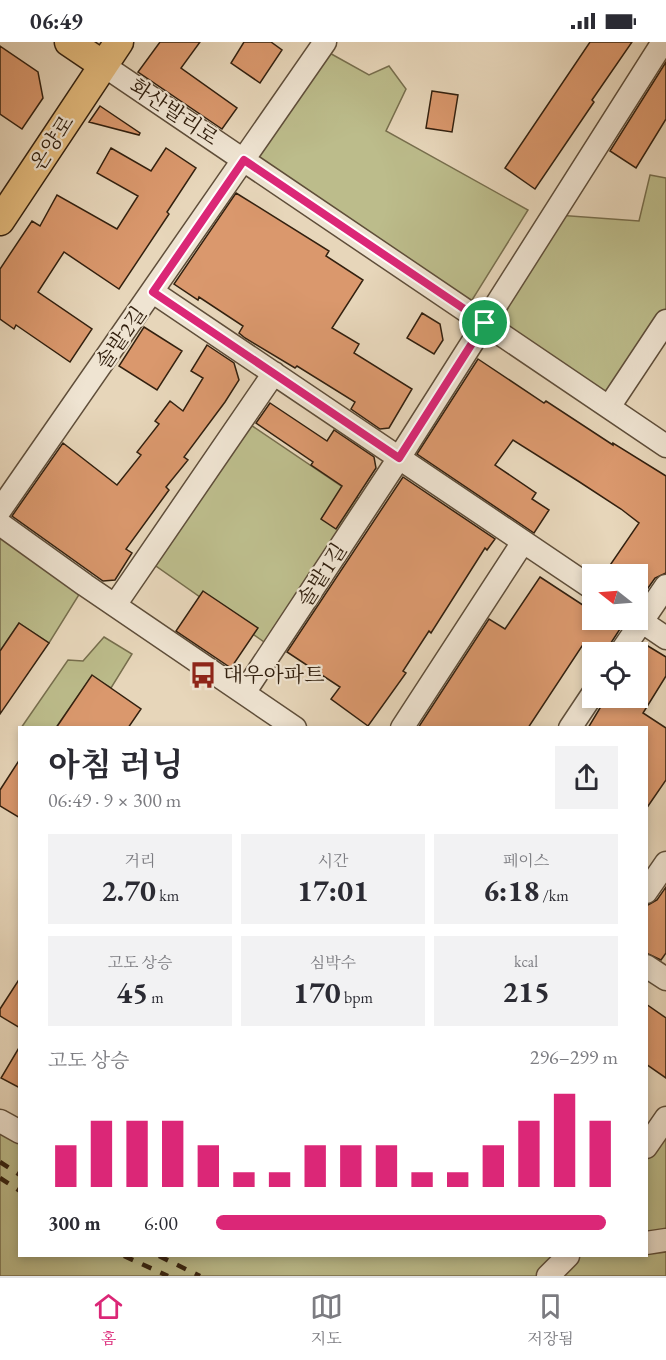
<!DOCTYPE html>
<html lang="ko">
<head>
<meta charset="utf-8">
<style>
	body { margin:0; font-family:"EB Garamond","Noto Serif KR",serif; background:#f2f2f3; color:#2b2b33; height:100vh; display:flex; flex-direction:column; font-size:22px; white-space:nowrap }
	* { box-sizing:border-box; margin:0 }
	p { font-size:20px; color:#7c7c81 }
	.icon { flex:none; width:33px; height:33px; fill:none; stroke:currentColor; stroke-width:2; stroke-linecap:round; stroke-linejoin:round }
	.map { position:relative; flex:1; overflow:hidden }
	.details { position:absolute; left:18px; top:684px; width:630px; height:531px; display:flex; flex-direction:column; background:#fff; border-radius:0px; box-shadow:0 3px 9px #0003 }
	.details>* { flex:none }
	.needle { width:39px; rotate:287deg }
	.controls { position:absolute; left:582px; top:522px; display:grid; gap:12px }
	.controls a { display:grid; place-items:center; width:66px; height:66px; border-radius:0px; background:#fff; box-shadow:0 3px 9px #0003; font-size:30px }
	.pin { position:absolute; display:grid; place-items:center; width:51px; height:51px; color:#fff; margin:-26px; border:3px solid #fff; border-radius:50%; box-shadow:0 2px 6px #0007 }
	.round { display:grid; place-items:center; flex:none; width:63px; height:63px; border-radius:0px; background:#f2f2f3 }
	.headline { display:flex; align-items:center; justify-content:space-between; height:102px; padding:0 30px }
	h1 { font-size:33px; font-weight:700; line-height:45px }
	.figures { display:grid; grid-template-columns:repeat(3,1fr); gap:9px; height:102px; padding:6px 30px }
	.figures div { display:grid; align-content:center; border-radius:0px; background:#f2f2f3; text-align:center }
	.figures b { font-size:30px; font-weight:700 }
	.figures small { font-size:16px; font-weight:400 }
	.figures p { font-size:16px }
	.chart { height:168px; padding:12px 30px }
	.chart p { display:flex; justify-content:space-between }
	.chart svg { width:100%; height:108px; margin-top:6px; stroke:#db2777; stroke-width:6 }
	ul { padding:0 30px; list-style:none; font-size:20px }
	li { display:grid; grid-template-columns:96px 72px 1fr; align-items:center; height:45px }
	li i { height:15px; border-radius:8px; background:#db2777 }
	.status { display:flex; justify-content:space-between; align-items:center; height:42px; padding:0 30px; background:#fff; direction:ltr }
	.status svg { height:16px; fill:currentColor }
	.menu { display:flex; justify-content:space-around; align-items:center; height:84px; border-top:2px solid #e1e1e2; background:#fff; font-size:16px; color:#7c7c81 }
	.menu a { display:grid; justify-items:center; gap:3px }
	.menu .selected { color:#db2777 }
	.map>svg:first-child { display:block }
	.green { fill:#bcbc8b; stroke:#776e4d; stroke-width:1.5 }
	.building { fill:#da986d; stroke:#32200f; stroke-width:1.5 }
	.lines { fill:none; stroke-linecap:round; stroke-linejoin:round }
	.minor-casing { stroke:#5f4e3a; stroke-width:25 }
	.major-casing { stroke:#32200f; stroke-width:31 }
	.minor { stroke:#efe4d2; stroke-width:22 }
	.major { stroke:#e4bb7d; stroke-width:28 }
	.rail { stroke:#32200f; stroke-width:4.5; stroke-dasharray:10 10; stroke-linecap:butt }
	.route-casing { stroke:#fff; stroke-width:12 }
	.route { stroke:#db2777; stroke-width:8 }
	.labels { text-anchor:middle; stroke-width:4.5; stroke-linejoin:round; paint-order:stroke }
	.street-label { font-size:21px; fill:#32200f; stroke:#efe4d2 }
	.poi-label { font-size:21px; fill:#32200f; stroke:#efe4d2; text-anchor:start }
</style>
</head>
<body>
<div class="status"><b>06:49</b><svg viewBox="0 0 49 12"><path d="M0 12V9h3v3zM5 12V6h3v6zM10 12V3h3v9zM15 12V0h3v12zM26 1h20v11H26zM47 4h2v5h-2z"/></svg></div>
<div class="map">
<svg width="666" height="1234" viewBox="0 0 666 1234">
	<rect width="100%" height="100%" fill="#e7d6ba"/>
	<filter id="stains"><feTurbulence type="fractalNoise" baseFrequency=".00333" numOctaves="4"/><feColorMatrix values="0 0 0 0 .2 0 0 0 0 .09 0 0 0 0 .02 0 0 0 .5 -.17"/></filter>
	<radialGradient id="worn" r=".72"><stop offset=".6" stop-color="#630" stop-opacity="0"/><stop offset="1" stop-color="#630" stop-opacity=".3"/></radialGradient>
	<path class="green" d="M 326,9 L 369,33 L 389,24 L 406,47 L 386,89 L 528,168 L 469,263 L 252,116 Z
		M 650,133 L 666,136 L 666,279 L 609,365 L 489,280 L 557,173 L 639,179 Z
		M 242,377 L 369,463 L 274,607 L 146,517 Z
		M 0,482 L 85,543 L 49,601 L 19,581 L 0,609 Z
		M 104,595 L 132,612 L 111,646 L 92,634 L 57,684 L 59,685 L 21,686 L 68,618 L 83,619 Z
		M 666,1076 L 666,1234 L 0,1234 L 0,1079 L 19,1090 L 20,1214 L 646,1214 L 647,1104 Z"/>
	<path class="building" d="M 160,0 L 200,0 L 181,26 L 237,66 L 222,87 L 138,30 Z
		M 244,0 L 271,0 L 282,8 L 260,41 L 231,21 Z
		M 590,0 L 632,0 L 592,58 L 594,60 L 535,147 L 505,126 Z
		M 0,4 L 38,30 L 43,56 L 22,87 L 0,72 Z
		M 666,20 L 666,77 L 636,126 L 610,109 Z
		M 432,49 L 458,53 L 452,90 L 426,86 Z
		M 100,64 L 140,91 L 139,93 L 89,80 Z
		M 111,106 L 151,129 L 166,106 L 196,126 L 167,170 L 169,172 L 119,247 L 64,210 L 38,250 L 92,287 L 70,320 L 16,283 L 14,287 L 0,277 L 0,227 L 32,179 L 40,184 L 57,153 L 117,187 L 138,154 L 97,131 Z
		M 236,151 L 329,209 L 326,214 L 363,238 L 332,286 L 359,302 L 354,311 L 412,347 L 389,386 L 380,387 L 351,367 L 355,360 L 297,324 L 295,326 L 245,296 L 239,291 L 243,284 L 199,255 L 198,258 L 174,242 Z
		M 422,271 L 440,282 L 443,298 L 434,312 L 407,296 Z
		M 144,285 L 182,309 L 157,348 L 119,324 Z
		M 207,303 L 234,321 L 239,338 L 225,360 L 184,415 L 188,418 L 166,445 L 169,448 L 126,507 L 132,511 L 115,538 L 103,539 L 12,474 L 63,401 L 117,443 L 141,413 L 137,410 L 159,382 L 155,379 L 170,359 L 183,369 L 203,336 L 191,329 Z
		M 478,317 L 544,361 L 546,359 L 613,403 L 613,401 L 666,434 L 666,531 L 655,536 L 641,556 L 638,553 L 638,532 L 604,532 L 639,481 L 621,467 L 578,439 L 513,398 L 495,423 L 536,451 L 532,457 L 549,468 L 534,491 L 417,412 Z
		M 270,361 L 327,399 L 334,388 L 374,415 L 376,426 L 336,487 L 321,477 L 342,444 L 311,423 L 313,420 L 256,381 Z
		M 403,435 L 495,497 L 487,508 L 485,506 L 431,591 L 429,589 L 403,629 L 406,631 L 368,684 L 331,657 L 340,645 L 287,610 Z
		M 540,535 L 592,569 L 592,578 L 605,578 L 620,587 L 605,610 L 591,610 L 582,604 L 528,686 L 418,686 L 489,577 L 505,587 Z
		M 203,549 L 258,586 L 231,626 L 176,589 Z
		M 19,581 L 49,601 L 0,672 L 0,609 Z
		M 643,601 L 666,615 L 666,634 L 643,671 L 666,686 L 666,738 L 646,767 L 646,686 L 588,686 L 606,656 L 638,656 L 638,610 Z
		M 92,633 L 141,667 L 128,686 L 56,686 Z
		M 20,717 L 20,776 L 0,764 L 0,748 Z
		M 666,845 L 666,911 L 661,918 L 646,911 L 646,864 L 657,858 Z
		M 20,936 L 20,986 L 0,974 L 0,967 Z
		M 646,962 L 666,976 L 666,1036 L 646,1022 Z
		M 20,1004 L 20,1046 L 1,1036 Z"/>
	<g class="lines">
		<defs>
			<path id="minor" d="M 103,23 L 666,404
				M 153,250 L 592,546
				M 609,365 L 666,279
				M 0,468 L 325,0
				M 0,482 L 85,543 L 295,686
				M 115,563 L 274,331
				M 638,577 L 666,596
				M 621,610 L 666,544
				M 244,651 L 399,416 L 663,0
				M 402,686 L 523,500
				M 570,686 L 592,653
				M 646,850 L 666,821
				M 646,924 L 666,937
				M 0,1079 L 20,1090
				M 646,1105 L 666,1076
				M 646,1201 L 666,1198
				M 548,1234 L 568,1214"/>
			<path id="major" d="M 69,0 L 103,23
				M 0,179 L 119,0"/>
		</defs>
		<use href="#minor" class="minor-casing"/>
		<use href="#major" class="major-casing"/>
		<use href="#minor" class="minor"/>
		<use href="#major" class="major"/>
		<path class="rail" d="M 0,1120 L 20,1133
			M 0,1136 L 20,1149
			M 124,1214 L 168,1234
			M 159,1214 L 200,1234"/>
	</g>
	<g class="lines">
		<defs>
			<path id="route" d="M 244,118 L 485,281 L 399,416 L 153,250 Z"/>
		</defs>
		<use href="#route" class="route-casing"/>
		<use href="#route" class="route"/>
	</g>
	<defs>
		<symbol id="bus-bare" viewBox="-9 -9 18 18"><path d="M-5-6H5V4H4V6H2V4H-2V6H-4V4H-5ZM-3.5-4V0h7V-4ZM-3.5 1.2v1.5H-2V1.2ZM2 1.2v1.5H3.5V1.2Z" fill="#8f2418" stroke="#efe4d2" stroke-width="2.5" paint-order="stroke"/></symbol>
	</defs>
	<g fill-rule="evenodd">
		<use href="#bus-bare" x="184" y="614" width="38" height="38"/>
	</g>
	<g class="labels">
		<g class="street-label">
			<text transform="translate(174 70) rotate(34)" y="7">화산발리로</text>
			<text transform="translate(52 101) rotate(-57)" y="7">온양로</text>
			<text transform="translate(121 296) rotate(-55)" y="7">솔밭2길</text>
			<text transform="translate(322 533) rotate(-57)" y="7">솔밭1길</text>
		</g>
		<g class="poi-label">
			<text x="223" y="640">대우아파트</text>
		</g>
	</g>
	<rect width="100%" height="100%" filter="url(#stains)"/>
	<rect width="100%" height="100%" fill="url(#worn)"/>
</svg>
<div class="controls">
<a><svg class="needle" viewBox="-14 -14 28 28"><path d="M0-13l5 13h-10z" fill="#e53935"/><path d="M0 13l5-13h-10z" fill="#7c7c81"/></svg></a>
<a><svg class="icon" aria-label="locate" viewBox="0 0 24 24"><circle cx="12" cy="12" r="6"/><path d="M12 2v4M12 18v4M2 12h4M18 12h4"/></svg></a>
</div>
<div class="pin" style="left:485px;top:281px;background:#1e9e55"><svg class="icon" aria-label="arrive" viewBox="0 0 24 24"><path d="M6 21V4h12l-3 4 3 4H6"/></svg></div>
<section class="details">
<div class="headline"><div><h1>아침 러닝</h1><p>06:49 · 9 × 300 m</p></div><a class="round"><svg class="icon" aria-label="share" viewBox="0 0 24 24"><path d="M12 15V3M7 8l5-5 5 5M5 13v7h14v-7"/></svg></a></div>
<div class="figures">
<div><p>거리</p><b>2.70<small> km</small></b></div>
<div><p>시간</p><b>17:01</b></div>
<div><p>페이스</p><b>6:18<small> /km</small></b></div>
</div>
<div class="figures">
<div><p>고도 상승</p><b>45<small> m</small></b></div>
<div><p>심박수</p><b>170<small> bpm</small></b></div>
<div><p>kcal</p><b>215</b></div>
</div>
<div class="chart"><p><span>고도 상승</span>296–299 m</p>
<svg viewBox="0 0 160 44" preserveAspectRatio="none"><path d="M5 44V27M15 44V17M25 44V17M35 44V17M45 44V27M55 44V38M65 44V38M75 44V27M85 44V27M95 44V27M105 44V38M115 44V38M125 44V27M135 44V17M145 44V6M155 44V17"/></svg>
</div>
<ul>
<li><b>300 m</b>6:00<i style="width:97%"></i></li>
</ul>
</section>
</div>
<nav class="menu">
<a class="selected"><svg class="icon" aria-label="home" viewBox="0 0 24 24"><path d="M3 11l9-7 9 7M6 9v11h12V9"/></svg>홈</a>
<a><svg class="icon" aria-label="map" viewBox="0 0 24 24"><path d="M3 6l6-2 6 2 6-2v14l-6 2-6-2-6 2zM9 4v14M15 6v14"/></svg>지도</a>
<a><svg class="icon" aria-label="saved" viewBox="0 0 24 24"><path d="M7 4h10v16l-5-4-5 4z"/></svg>저장됨</a>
</nav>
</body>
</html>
